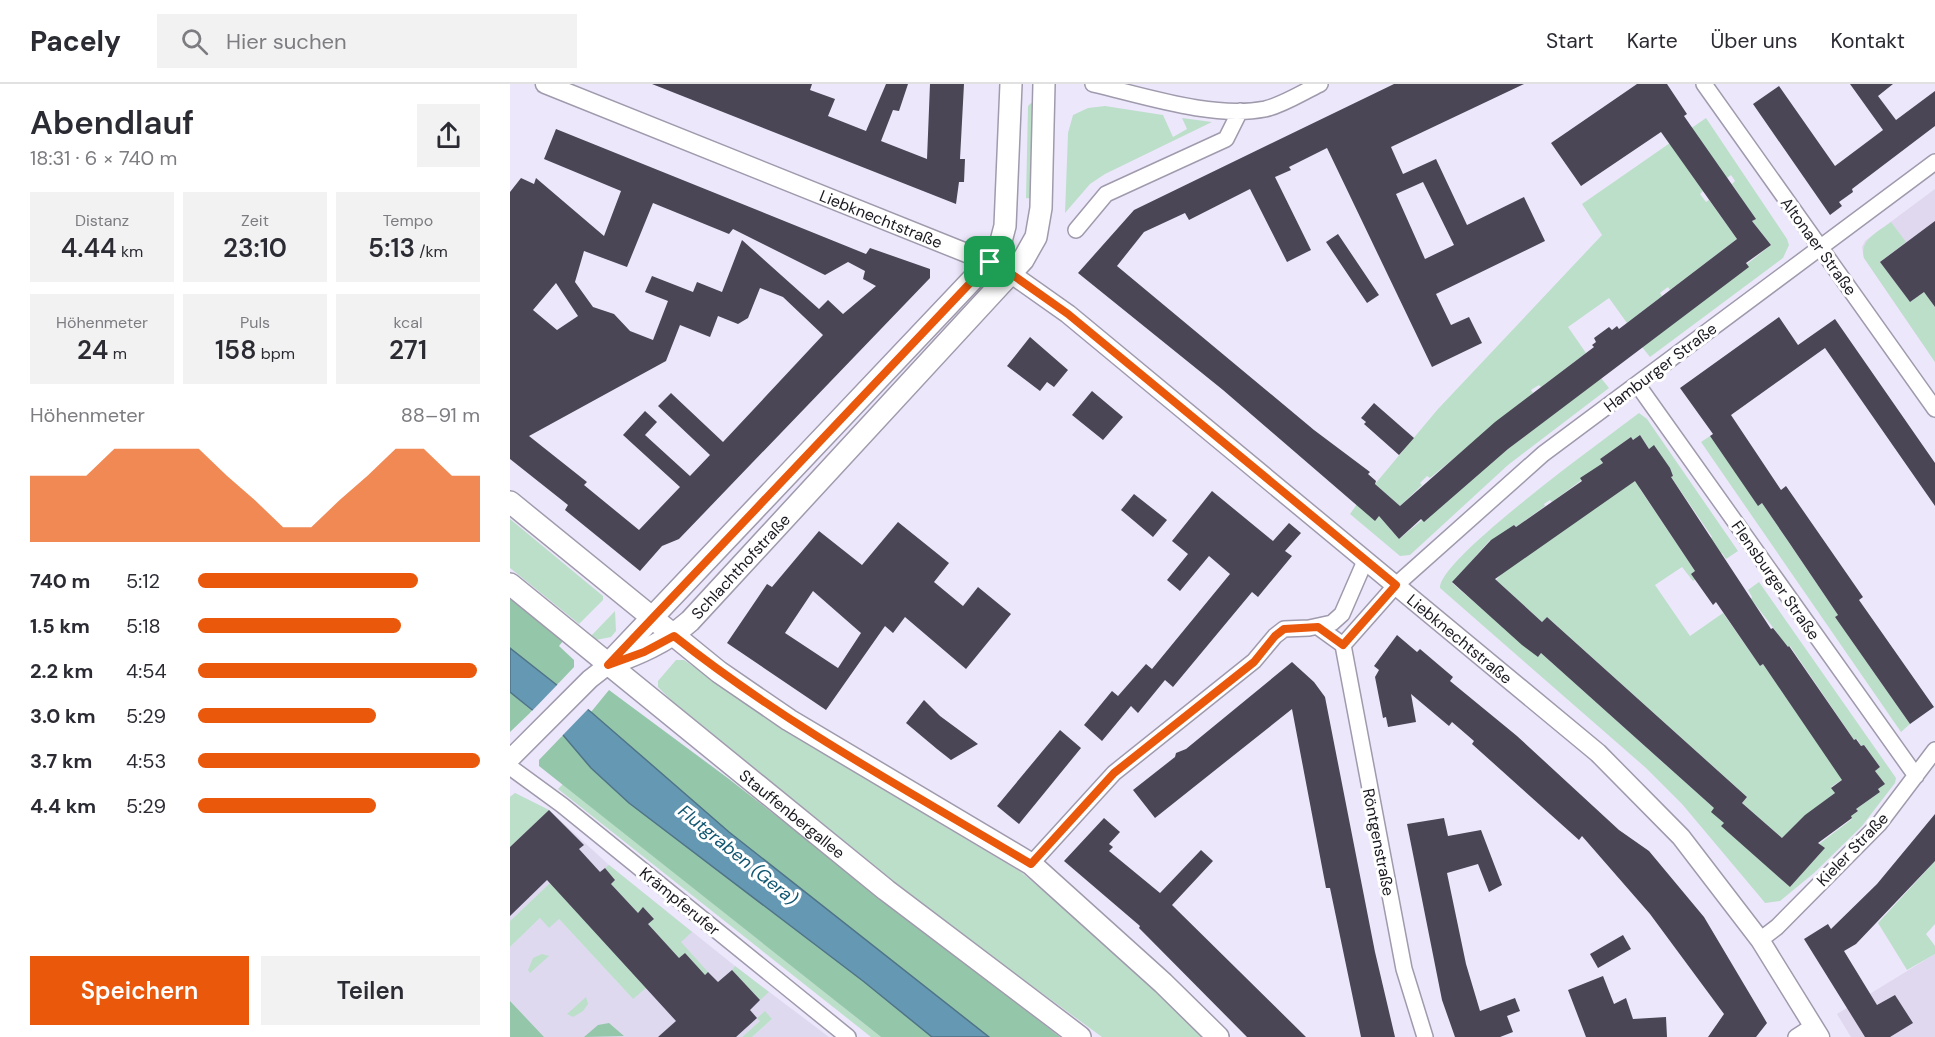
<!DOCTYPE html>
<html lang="de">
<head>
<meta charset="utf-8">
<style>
	body { margin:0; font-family:"DM Sans",sans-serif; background:#f2f2f3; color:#2b2b33; height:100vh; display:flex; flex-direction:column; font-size:22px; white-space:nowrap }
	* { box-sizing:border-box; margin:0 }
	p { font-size:20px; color:#7c7c81 }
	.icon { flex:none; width:33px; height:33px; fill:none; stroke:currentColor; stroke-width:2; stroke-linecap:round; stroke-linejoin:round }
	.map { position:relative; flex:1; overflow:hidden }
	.panel { display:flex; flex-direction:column; background:#fff; width:510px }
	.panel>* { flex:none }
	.pin { position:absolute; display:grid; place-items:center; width:51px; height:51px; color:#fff; margin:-26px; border-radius:12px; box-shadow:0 3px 9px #0006 }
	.round { display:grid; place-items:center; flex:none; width:63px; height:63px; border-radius:0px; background:#f2f2f3 }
	.overview { display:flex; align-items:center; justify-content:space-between; height:102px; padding:0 30px }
	h1 { font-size:33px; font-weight:600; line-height:45px }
	.figures { display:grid; grid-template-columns:repeat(3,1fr); gap:9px; height:102px; padding:6px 30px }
	.figures div { display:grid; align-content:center; border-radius:0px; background:#f2f2f3; text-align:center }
	.figures b { font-size:26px; font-weight:600 }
	.figures small { font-size:16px; font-weight:400 }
	.figures p { font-size:16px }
	.chart { height:168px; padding:12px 30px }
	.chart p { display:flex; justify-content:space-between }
	.chart svg { width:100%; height:108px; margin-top:6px; fill:#ea580c; opacity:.7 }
	.button { display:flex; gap:12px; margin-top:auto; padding:12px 30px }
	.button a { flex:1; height:69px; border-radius:0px; background:#ea580c; color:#fff; font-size:24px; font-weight:600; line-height:69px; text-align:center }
	.button a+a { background:#f2f2f3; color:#2b2b33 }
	ul { padding:0 30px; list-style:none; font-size:20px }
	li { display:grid; grid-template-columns:96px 72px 1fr; align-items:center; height:45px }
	li i { height:15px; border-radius:8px; background:#ea580c }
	header { display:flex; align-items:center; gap:36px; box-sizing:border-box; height:84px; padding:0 30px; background:#fff; border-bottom:2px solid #e1e1e2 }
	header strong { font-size:28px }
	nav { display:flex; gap:33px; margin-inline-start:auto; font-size:21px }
	.search { width:420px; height:54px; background:#f2f2f3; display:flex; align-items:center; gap:15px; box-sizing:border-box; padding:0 21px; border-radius:0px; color:#7c7c81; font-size:22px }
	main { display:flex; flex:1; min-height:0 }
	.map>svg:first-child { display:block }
	.commercial { fill:#ded9ef }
	.education { fill:#e0d8ee }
	.green { fill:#bcdfca }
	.forest { fill:#94c7a9 }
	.water { fill:#6599b3; stroke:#4f7387; stroke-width:1.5 }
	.pier { fill:#ede7fb }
	.building { fill:#4a4656; fill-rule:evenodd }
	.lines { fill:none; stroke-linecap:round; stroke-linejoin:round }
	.minor-casing { stroke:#a09aad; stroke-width:18 }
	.tertiary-casing { stroke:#a09aad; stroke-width:21 }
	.secondary-casing { stroke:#a09aad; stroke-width:24 }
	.minor { stroke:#fff; stroke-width:15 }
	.tertiary { stroke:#fff; stroke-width:18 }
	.secondary { stroke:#fff; stroke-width:21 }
	.route-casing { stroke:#fff; stroke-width:12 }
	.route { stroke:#ea580c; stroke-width:8 }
	.labels { text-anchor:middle; stroke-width:6; stroke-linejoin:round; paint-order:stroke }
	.street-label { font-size:16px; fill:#1b1920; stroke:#fff }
	.water-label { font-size:18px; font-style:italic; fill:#125772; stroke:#fff }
</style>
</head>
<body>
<header>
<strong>Pacely</strong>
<div class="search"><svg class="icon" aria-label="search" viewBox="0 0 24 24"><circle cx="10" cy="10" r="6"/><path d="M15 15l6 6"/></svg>Hier suchen</div>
<nav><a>Start</a><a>Karte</a><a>Über uns</a><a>Kontakt</a></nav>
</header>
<main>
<section class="panel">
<div class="overview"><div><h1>Abendlauf</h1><p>18:31 · 6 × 740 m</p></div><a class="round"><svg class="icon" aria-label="share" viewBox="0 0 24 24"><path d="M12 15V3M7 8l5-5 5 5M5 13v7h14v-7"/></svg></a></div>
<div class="figures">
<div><p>Distanz</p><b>4.44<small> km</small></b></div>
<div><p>Zeit</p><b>23:10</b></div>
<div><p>Tempo</p><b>5:13<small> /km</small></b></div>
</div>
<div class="figures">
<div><p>Höhenmeter</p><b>24<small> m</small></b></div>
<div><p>Puls</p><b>158<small> bpm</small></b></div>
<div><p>kcal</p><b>271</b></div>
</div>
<div class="chart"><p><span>Höhenmeter</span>88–91 m</p>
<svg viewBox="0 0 160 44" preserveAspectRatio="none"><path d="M0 44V17L10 17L20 17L30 6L40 6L50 6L60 6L70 17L80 27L90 38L100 38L110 27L120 17L130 6L140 6L150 17L160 17V44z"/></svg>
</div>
<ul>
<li><b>740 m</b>5:12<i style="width:78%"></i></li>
<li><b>1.5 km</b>5:18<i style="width:72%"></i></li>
<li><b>2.2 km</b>4:54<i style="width:99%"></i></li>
<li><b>3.0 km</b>5:29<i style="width:63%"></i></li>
<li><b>3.7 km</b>4:53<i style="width:100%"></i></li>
<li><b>4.4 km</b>5:29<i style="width:63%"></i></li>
</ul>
<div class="button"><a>Speichern</a><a>Teilen</a></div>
</section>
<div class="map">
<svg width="1425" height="953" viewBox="0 0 1425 953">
	<rect width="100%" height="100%" fill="#ede7fb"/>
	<path class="commercial" d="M 5,709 L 39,726 L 99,781 L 225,882 L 319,953 L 242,953 L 262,935 L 250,937 L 232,953 L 0,953 L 0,863 L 30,834 L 49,835 L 123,915 L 40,799 L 0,837 L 0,713 Z"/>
	<path class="education" d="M 1425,105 L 1425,278 L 1354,174 L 1352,163 L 1355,157 Z
		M 1425,870 L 1425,953 L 1341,953 L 1327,930 Z"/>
	<path class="green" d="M 521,19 L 525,21 L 524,115 L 516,114 L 518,22 Z
		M 595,22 L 653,31 L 663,53 L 677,45 L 672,34 L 702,38 L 595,90 L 580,100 L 555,129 L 558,49 L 563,31 L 578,24 Z
		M 1196,34 L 1277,155 L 1279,161 L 1273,174 L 1140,273 L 1132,263 L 1261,161 L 1242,137 L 1245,135 L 1222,100 L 1225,97 L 1221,91 L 1217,94 L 1162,63 L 1193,107 L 1190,110 L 1196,118 L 1199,116 L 1227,155 L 1160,206 L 1158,203 L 1150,209 L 1152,212 L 1117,239 L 1099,214 L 1058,243 L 1076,269 L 1031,303 L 1029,301 L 1021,306 L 1023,309 L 920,394 L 917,392 L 910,399 L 912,401 L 890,422 L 865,400 L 928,325 L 1092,151 L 1072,120 Z
		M 1381,138 L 1396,158 L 1370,178 L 1400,218 L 1414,208 L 1425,223 L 1425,278 L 1354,174 C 1349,156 1368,148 1381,138 Z
		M 1091,294 L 1099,304 L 998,381 L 900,471 L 890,472 L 840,430 L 847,420 L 869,432 L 889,455 L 998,365 Z
		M 1129,329 L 1137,335 L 1228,467 L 1216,475 L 1212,469 L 1210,470 L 1200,455 L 1202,453 L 1161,393 L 1163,392 L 1145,362 L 1139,365 L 1130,351 L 1123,356 L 1121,353 L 1090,375 L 1093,380 L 1042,418 L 1040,416 L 1034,420 L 1035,422 L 1006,443 L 1004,441 L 982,458 L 980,456 L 942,499 L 1028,573 L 1031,569 L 1204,724 L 1214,739 L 1212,742 L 1280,803 L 1314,765 L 1309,760 L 1342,735 L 1341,732 L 1348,727 L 1346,725 L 1370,708 L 1368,705 L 1374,700 L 1365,687 L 1370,683 L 1354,661 L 1351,662 L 1347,655 L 1344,656 L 1280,562 L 1275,565 L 1268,550 L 1241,515 L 1242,513 L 1238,506 L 1249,498 L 1386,694 L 1385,699 L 1352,742 L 1304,789 L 1270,817 L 1255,819 L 1251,814 L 1172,720 L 1136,684 L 930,504 C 928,475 1099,352 1129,329 Z
		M 1200,352 L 1248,421 L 1252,419 L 1328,531 L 1325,533 L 1400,640 L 1391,648 L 1191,358 Z
		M 1126,390 L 1130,405 L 1189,493 L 1183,497 L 1172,483 L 1145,501 L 1180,552 L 1213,529 L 1250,582 L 1253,580 L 1323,682 L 1338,692 L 1321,703 L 1325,709 L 1286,740 L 1279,760 L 1232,719 L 1237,713 L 1037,533 L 1032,538 L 986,496 L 999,482 Z
		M 0,435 L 93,512 L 93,516 L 69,540 L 0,484 Z
		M 105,527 L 106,547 L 101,553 L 86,556 L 81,552 Z
		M 166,576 L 174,576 L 287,654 L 511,788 L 633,891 L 693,953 L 592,953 L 425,831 L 162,617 L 148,603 L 148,597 Z
		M 53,700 L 371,953 L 361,953 L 48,705 Z
		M 5,709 L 39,726 L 0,763 L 0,713 Z
		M 1425,777 L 1425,840 L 1416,850 L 1425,862 L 1425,870 L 1397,886 L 1368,839 Z
		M 99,781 L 182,848 L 171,858 L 198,888 L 189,896 L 185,880 L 175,869 L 169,874 L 138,840 L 144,835 L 134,824 L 128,829 L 101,800 L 105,796 L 95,784 Z
		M 40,799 L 136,904 L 123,915 L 49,835 L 39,844 L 30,834 L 0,863 L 0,837 Z
		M 32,870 L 39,872 L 20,889 L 18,886 L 23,874 Z
		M 225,882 L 259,908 L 250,916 L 222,886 Z
		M 76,913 L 78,920 L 73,927 L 63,933 L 57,930 Z
		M 255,927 L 262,935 L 242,953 L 232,953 L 250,937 L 247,934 Z"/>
	<path class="forest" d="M 0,515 L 53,557 L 49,562 L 64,576 L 64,583 L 47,601 L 0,564 Z
		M 99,606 L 219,695 L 550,953 L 479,953 L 219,748 L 81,628 Z
		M 0,608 L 22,627 L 0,648 Z
		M 53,651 L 81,684 L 119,719 L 353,897 L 422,953 L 371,953 L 29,682 L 29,676 Z
		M 0,917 L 34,953 L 0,953 Z
		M 99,939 L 114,952 L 74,953 L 88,941 Z"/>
	<path class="water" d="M 0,564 L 81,628 L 219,748 L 479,953 L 422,953 L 353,897 L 119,719 L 81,684 L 53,651 L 0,608 Z"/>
	<path class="pier" d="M 49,599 L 80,623 L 51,653 L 20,629 Z"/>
	<path class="building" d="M 142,0 L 302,0 L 300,6 L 325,15 L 318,32 L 356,47 L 376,0 L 398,0 L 389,27 L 383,26 L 371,57 L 417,75 L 420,0 L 454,0 L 450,75 L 455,75 L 454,98 L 449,98 L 446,120 Z
		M 884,0 L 1014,0 L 881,63 L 893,90 L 926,75 L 957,141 L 1014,113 L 1035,157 L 926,210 L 941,241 L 959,233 L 972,259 L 922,283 L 817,64 L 779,83 L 781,86 L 765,93 L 801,166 L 777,178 L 740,105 L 679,136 L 675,129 L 634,148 L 607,182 L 804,346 L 860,388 L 858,390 L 866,397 L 865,400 L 890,422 L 985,338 L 1084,263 L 1082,261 L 1086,258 L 1084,254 L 1099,243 L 1102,246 L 1107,242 L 1109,245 L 1227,155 L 1151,48 L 1071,102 L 1041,59 L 1127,0 L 1157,0 L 1177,30 L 1174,32 L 1246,135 L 1242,137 L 1261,161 L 1236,179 L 1239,183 L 998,365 L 914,438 L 911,435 L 889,455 L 869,432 L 865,437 L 713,306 L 568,189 L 624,126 ZM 913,98 L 944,161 L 915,175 L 886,110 Z
		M 1340,0 L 1383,0 L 1368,12 L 1386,36 L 1425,7 L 1425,42 L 1342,105 L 1343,108 L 1329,118 L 1332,122 L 1320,131 L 1243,20 L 1269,2 L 1325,82 L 1373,46 Z
		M 46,45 L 356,170 L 360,164 L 420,185 L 420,194 L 169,455 L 152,462 L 130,487 L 55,426 L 58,421 L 0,375 L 0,108 L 11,94 L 24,100 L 26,94 L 94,152 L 111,107 L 34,75 ZM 143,119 L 219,150 L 223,145 L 315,191 L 338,178 L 355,187 L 353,195 L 366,202 L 333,230 L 318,216 L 309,225 L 232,156 L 212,208 L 187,198 L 183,208 L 142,192 L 135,208 L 158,217 L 143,256 L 120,247 L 104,230 L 83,223 L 65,198 L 74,167 L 117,183 ZM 46,199 L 68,232 L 47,246 L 23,226 ZM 250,204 L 273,213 L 313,251 L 213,358 L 161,309 L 148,322 L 200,371 L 180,392 L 135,351 L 147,338 L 135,327 L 113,351 L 170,403 L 129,446 L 74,401 L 77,398 L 19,352 L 156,277 L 170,241 L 200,253 L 208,232 L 228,240 L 238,234 Z
		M 1425,137 L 1425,223 L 1414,208 L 1400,218 L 1370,178 Z
		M 828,150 L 869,211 L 857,219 L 816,158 Z
		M 1269,233 L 1288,261 L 1325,235 L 1425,379 L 1425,422 L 1315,264 L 1221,331 L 1271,406 L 1276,402 L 1353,513 L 1349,516 L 1424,623 L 1400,640 L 1325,533 L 1328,531 L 1278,457 L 1252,419 L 1248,422 L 1200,352 L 1203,350 L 1170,304 Z
		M 520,253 L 558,286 L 544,303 L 537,298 L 530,307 L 497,282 Z
		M 582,307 L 613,333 L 593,356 L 562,331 Z
		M 864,319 L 904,354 L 889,371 L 854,340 L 856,338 L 851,334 Z
		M 1130,351 L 1139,365 L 1144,361 L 1160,384 L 1163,392 L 1161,393 L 1261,545 L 1263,544 L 1278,563 L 1279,562 L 1344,656 L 1346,655 L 1351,662 L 1354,661 L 1370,683 L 1365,687 L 1375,700 L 1368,705 L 1370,708 L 1346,725 L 1348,727 L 1341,732 L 1342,734 L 1308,759 L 1315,764 L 1280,803 L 1211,742 L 1214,739 L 1201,728 L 1204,724 L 1031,569 L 1028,573 L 1012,561 L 942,498 L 981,456 L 1004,441 L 1006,443 L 1072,397 L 1070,394 L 1093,379 L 1090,375 L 1121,353 L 1123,356 ZM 1125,397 L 1185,487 L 1181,490 L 1203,521 L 1206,518 L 1250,582 L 1253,580 L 1332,696 L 1321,704 L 1325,709 L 1295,731 L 1272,754 L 1232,719 L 1237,713 L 1037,533 L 1032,538 L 985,495 Z
		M 702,407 L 763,457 L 779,439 L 791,449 L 775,467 L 782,472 L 748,513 L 742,508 L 663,603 L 655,596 L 628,629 L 621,622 L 592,657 L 574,641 L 602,607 L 608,612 L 636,580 L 642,585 L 720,490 L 699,472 L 670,507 L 657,496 L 678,470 L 662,457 Z
		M 624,410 L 657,436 L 643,453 L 611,426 Z
		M 388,438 L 439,479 L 424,498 L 453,522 L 468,503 L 501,530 L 456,585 L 395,533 L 383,549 L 375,542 L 316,626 L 217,559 L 257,500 L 262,503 L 309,447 L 352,481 ZM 303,507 L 351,549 L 328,584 L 275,549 Z
		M 887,551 L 907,568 L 910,565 L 943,593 L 940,597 L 1007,652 L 1109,746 L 1139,767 L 1194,833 L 1257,939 L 1246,953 L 1198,953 L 1214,930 L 1140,830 L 1072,752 L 1069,756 L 962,660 L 964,657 L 942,638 L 939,642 L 901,610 L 906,638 L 878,643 L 876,633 L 873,634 L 865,593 L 869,586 L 864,582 Z
		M 782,578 L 804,598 L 815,613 L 865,868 L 885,953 L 851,953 L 820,804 L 816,804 L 782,625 L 645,734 L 623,706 L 665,673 L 666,669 L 676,665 Z
		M 414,616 L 430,632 L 468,660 L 441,676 L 427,665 L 396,639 Z
		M 550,646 L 571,664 L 509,740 L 487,722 Z
		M 39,726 L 74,761 L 69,765 L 90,788 L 95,784 L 105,796 L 101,800 L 128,829 L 133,823 L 144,835 L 138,840 L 169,874 L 175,869 L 195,891 L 198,888 L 208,898 L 222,886 L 250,916 L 240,926 L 247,934 L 226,953 L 148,953 L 166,937 L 37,796 L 0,832 L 0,763 Z
		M 1425,730 L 1425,777 L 1346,860 L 1334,867 L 1367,921 L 1385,911 L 1403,939 L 1380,953 L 1355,953 L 1294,855 L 1318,840 L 1321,845 L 1367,800 Z
		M 594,734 L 610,748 L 599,760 L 603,763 L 599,767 L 650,809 L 691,766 L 703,777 L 662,821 L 796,953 L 737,953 L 629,844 L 630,842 L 554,777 Z
		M 934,734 L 938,752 L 971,746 L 992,801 L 979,808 L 968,780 L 937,789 L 956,880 L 970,927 L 1005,914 L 1010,927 L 997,932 L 1003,948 L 990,953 L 945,953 L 932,916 L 897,740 Z
		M 1113,851 L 1121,865 L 1088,884 L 1080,870 Z
		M 1093,892 L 1104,920 L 1116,914 L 1123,935 L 1156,933 L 1157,953 L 1076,953 L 1058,906 Z"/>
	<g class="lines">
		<defs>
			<path id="minor" d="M 583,0 C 635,12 703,35 755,25 C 773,21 793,8 810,0
				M 1194,0 L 1425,325
				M 566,146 L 596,110 L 716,55 L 730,27
				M 1127,300 L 1406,692
				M 808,543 L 833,561 L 894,885 L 915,953
				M 833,561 L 886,501 L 1033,370 L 1425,78
				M 0,683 L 52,721 L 338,953
				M 521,780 L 604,689 L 744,577 L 765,552 L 774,545 L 799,544 L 822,539 L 832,530 L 855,477
				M 1250,856 L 1267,843 L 1369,740 L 1425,666
				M 1286,953 L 1303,942"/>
			<g id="tertiary">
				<path id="s1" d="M 35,0 L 479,178 L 500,189 L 558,230 L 1088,669 L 1171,753 L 1250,856 L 1310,953"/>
				<path d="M 0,675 L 80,595 L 98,581"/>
			</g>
			<g id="secondary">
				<path d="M 0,418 L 209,588 L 279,636 L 521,780 L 653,899 L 708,953"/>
				<path id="s2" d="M 0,500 L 376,806 L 570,953"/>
				<path d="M 100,578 L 479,178 L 490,161 L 495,142 L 501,0"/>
				<path id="s3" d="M 98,581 C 128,570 155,559 180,537 L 513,176 L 526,153 L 531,124 L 534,0"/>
			</g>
		</defs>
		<use href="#minor" class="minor-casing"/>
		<use href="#tertiary" class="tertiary-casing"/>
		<use href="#secondary" class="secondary-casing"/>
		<use href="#minor" class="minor"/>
		<use href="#tertiary" class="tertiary"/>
		<use href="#secondary" class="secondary"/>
	</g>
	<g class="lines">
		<defs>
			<path id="route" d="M 480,178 L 500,189 L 558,230 L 886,501 L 833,561 L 808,543 L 774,545 L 765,552 L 744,578 L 604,689 L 521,780 C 400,708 275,640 164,552 L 134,568 L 98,581 Z"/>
		</defs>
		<use href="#route" class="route-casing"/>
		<use href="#route" class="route"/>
	</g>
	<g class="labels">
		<g class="street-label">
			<text dy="6" stroke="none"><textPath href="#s1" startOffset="362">Liebknechtstraße</textPath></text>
			<text transform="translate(1309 162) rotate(54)" y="6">Altonaer Straße</text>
			<text transform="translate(1150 283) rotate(-37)" y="6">Hamburger Straße</text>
			<text dy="6" stroke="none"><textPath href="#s3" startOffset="168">Schlachthofstraße</textPath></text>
			<text transform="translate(1266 496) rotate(55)" y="6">Flensburger Straße</text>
			<text dy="6" stroke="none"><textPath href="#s1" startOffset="1082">Liebknechtstraße</textPath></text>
			<text dy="6" stroke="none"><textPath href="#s2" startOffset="364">Stauffenbergallee</textPath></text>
			<text transform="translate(869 758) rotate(79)" y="6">Röntgenstraße</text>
			<text transform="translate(1342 765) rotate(-46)" y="6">Kieler Straße</text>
			<text transform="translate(170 817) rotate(39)" y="6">Krämpferufer</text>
		</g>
		<g class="water-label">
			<text transform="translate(228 771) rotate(39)" y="6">Flutgraben (Gera)</text>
		</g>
	</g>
</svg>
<div class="pin" style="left:480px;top:178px;background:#1e9e55"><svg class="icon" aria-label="arrive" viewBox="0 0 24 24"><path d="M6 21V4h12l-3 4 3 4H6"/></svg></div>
</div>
</main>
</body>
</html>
